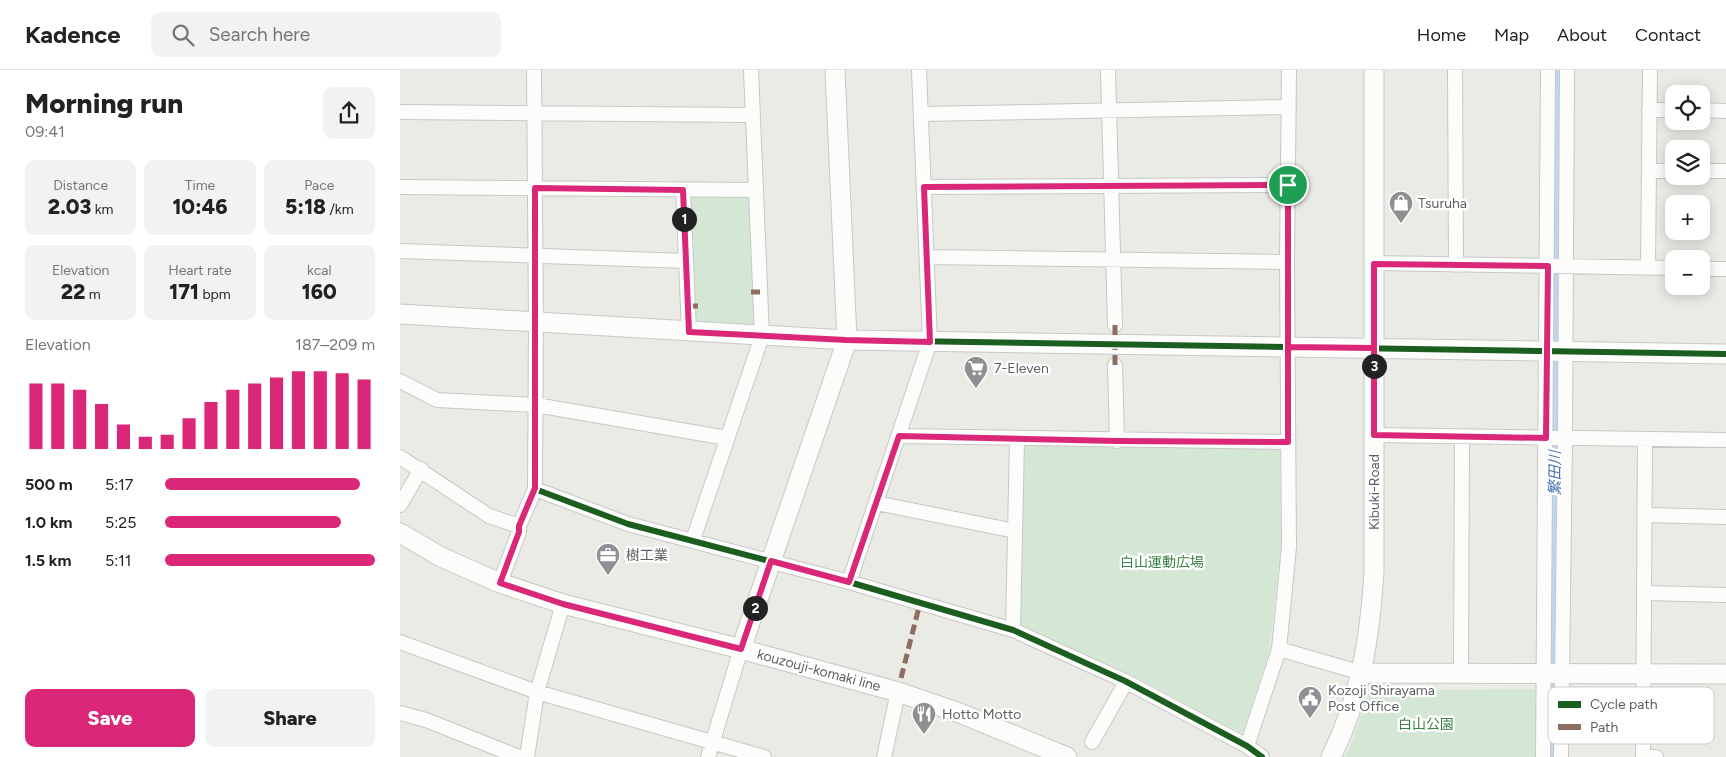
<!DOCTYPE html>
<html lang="en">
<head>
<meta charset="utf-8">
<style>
	body { margin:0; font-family:Figtree,"Noto Sans JP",sans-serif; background:#f2f2f2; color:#222; height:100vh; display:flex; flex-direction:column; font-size:19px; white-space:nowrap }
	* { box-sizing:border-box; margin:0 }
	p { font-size:16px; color:#767676 }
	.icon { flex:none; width:28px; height:28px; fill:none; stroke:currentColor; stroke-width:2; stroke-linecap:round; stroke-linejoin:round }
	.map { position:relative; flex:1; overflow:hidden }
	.drawer { display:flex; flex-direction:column; background:#fff; width:400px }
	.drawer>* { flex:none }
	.controls { position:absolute; left:1265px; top:15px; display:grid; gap:10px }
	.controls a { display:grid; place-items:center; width:45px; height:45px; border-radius:10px; background:#fff; box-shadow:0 2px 12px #0003; font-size:25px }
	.pin { position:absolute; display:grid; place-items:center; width:42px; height:42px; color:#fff; margin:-21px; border:2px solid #fff; border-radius:50%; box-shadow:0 1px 5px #0007 }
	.km { position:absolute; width:25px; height:25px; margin:-12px; border-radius:50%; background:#222; color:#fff; font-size:14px; line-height:25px; text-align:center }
	.round { display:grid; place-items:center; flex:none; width:52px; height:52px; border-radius:10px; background:#f2f2f2 }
	.summary { display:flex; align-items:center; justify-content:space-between; height:85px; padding:0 25px }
	h1 { font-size:28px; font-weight:800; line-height:38px }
	.figures { display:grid; grid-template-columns:repeat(3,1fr); gap:8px; height:85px; padding:5px 25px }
	.figures div { display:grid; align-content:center; border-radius:10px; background:#f2f2f2; text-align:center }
	.figures b { font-size:21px; font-weight:800 }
	.figures small { font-size:14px; font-weight:400 }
	.figures p { font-size:14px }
	.chart { height:140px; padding:10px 25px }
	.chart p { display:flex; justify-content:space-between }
	.chart svg { width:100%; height:90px; margin-top:5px; stroke:#db2777; stroke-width:6 }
	.action { display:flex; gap:10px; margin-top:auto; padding:10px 25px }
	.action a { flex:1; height:58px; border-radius:10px; background:#db2777; color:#fff; font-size:20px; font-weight:800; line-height:58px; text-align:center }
	.action a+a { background:#f2f2f2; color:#222 }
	ul { padding:0 25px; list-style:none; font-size:16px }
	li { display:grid; grid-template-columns:80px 60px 1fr; align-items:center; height:38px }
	li i { height:12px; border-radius:6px; background:#db2777 }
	header { display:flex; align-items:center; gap:30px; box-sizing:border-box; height:70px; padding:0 25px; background:#fff; border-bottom:1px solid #e0e0e0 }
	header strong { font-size:24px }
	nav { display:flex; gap:28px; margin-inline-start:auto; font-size:18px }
	.search { width:350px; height:45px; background:#f2f2f2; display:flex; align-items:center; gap:12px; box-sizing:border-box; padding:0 18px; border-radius:10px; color:#767676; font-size:19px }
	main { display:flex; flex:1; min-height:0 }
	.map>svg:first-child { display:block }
	.green { fill:#d4e7d4 }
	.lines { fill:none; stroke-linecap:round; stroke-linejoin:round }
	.river { stroke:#bdd7f3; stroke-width:21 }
	.street-casing { stroke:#c7c7c7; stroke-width:16 }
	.secondary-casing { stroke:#c8c8c8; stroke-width:21 }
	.street { stroke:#fcfcfb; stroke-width:14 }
	.secondary { stroke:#fcfcfb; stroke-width:19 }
	.quiet { stroke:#8d6e63; stroke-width:5; stroke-dasharray:10 5; stroke-linecap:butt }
	.cycleway-casing { stroke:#fff; stroke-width:9 }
	.cycleway { stroke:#1b5e20; stroke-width:6 }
	.route-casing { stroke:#fff; stroke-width:10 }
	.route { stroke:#db2777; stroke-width:6 }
	.labels { text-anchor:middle; stroke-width:4.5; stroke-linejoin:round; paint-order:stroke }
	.poi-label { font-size:14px; fill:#5c5f63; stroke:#fff; text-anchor:start }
	.street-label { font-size:14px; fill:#5c5f63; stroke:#fff }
	.park-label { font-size:14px; fill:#3c8245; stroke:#fff }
	.water-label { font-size:15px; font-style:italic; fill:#4a74b2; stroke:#fff }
	.key { fill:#fff; stroke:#cecfd0; stroke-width:1 }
	.key-label { font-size:14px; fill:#5c5f63 }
</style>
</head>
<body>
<header>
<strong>Kadence</strong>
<div class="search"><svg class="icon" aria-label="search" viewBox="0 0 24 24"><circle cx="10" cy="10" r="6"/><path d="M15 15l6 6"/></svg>Search here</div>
<nav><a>Home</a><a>Map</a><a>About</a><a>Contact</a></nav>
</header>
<main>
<section class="drawer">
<div class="summary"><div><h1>Morning run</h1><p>09:41</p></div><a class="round"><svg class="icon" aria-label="share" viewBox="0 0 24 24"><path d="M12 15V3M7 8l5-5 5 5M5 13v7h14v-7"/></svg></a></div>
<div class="figures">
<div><p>Distance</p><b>2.03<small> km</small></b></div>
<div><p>Time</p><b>10:46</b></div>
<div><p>Pace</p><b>5:18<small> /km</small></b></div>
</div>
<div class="figures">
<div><p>Elevation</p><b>22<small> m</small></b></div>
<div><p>Heart rate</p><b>171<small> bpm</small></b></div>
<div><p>kcal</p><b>160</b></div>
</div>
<div class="chart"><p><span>Elevation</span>187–209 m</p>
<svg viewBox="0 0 160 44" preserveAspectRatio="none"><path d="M5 44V12M15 44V12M25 44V15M35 44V22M45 44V32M55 44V38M65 44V37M75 44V29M85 44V21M95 44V15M105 44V12M115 44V9M125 44V6M135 44V6M145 44V7M155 44V10"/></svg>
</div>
<ul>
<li><b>500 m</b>5:17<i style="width:93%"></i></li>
<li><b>1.0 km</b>5:25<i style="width:84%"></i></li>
<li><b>1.5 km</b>5:11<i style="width:100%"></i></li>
</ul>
<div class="action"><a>Save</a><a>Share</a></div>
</section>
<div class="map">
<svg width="1326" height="687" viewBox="0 0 1326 687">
	<rect width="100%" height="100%" fill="#ebebe6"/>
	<path class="green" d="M 291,126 L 347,126 L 351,130 L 357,254 L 353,258 L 297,254 L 294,250 L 288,130 Z
		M 626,374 L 877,378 L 880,381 L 881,477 L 870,577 L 844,661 L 840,663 L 732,605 L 623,556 L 620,551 L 622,378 Z
		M 1136,619 L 1135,687 L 945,687 L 952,672 L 969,621 Z"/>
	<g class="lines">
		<path class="river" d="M 1153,687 L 1159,0"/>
		<defs>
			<path id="street" d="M 708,0 L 715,255
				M 1055,0 L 1056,195
				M 1249,40 L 1274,40
				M 1301,40 L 1326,41
				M 0,42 L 352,45
				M 521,44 L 889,37
				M 1249,101 L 1274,101
				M 1301,101 L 1326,101
				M 0,117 L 356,120
				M 524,117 L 888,115
				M 283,120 L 289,262
				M 0,181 L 286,191
				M 527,187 L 887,192
				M 974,193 L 1274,198
				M 1248,198 L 1250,0
				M 1301,199 L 1326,199
				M 715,295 L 717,371
				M 0,311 L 37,330 L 136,335 L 327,368
				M 974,365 L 1326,370
				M 499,366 L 888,372
				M 0,387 L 89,446 L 119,456
				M 135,419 L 228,454 L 449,512 L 613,560 L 725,611 L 847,676 L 862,687
				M 476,433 L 615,461
				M 0,435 L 21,399
				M 1246,445 L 1326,447
				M 293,470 L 362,266 L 351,0
				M 449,512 L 530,272 L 519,0
				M 100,513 L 119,462 L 119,456 L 135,419 L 136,253 L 134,0
				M 1245,523 L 1326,525
				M 613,560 L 617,369
				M 0,572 L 137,622 L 364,687
				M 879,579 L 962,603
				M 1061,603 L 1062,367
				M 0,643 L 26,650 L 119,687
				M 692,672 L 726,612
				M 847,676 L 879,579 L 889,477 L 887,192 L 889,0
				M 127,687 L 137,622 L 163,534
				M 308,687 L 341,579
				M 484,687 L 498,622
				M 1143,687 L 1148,0
				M 1161,687 L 1165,368 L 1167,0
				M 1243,687 L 1245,369
				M 1243,687 L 1256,687"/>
			<path id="secondary" d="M 0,244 L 447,270 L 1326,284
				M 0,463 L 41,487 L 100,513 L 163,534 L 341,579 L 498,622 L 557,642 L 667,687
				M 341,579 L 447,270 L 435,0
				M 962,603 L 1326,604
				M 931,687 C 961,627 970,567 974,501 L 974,0"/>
		</defs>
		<use href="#street" class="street-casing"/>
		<use href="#secondary" class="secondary-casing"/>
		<use href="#street" class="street"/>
		<use href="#secondary" class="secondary"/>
		<path class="quiet" d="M 351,222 L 360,222
			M 288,236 L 298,236
			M 715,255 L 715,295
			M 501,608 L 520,533"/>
		<defs>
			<path id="cycleway" d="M 447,270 L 1326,284
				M 135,419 L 228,454 L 449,512 L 613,560 L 725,611 L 847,676 L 862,687"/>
		</defs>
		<use href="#cycleway" class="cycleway-casing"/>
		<use href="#cycleway" class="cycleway"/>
	</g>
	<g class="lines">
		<defs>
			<path id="route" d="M 888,115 L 524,117 L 530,272 L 446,270 L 289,262 L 283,120 L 135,118 L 135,418 L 119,456 L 119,462 L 100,513 L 163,534 L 341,579 L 371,491 L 449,512 L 499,366 L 717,371 L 888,372 L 888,277 L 974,278 L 974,365 L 1146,368 L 1148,196 L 974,194 L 974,278 L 888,277 L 888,115"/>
		</defs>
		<use href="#route" class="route-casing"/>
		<use href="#route" class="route"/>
	</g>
	<defs>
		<symbol id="shop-pin" viewBox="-11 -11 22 30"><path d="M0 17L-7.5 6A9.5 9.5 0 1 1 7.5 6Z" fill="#8e9091" stroke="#fff"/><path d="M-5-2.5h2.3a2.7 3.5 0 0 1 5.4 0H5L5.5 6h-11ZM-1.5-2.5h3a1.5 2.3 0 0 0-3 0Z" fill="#fff"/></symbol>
		<symbol id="supermarket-pin" viewBox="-11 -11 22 30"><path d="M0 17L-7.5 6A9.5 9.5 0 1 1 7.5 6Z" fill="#8e9091" stroke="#fff"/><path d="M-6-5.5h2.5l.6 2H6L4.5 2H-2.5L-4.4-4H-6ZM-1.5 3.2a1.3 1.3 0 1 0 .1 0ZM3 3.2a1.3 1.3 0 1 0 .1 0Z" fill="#fff"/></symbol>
		<symbol id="office-pin" viewBox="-11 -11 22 30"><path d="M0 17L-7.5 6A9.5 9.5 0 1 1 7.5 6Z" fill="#8e9091" stroke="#fff"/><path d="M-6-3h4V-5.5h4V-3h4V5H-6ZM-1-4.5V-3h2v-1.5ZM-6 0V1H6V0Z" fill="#fff"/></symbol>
		<symbol id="civic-pin" viewBox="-11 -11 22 30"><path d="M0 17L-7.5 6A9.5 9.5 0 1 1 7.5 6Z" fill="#8e9091" stroke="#fff"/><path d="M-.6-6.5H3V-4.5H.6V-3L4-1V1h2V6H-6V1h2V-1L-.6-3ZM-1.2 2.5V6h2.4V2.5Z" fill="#fff"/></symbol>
		<symbol id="restaurant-pin" viewBox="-11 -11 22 30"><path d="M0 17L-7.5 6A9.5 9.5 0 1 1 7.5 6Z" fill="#8e9091" stroke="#fff"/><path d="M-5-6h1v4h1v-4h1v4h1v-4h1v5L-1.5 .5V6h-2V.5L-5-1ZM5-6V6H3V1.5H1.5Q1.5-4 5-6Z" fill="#fff"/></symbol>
	</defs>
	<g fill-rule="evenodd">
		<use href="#shop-pin" x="987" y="119" width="28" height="38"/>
		<use href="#supermarket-pin" x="562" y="284" width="28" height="38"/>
		<use href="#office-pin" x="194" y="471" width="28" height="38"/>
		<use href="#civic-pin" x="896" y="614" width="28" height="38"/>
		<use href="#restaurant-pin" x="510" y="630" width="28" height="38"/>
	</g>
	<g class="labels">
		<g class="poi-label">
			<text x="1018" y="138">Tsuruha</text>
			<text x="594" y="303">7-Eleven</text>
			<text x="226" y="490">樹工業</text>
			<text x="928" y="625">Kozoji Shirayama<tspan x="928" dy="16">Post Office</tspan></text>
			<text x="542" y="649">Hotto Motto</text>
		</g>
		<g class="street-label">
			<text transform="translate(974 422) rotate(-90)" y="5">Kibuki-Road</text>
			<text transform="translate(419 600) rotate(15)" y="5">kouzouji-komaki line</text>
		</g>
		<g class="park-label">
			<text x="762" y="497">白山運動広場</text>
			<text x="1026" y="659">白山公園</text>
		</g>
		<g class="water-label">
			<text transform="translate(1155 403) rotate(-90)" y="5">繁田川</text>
		</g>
	</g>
	<rect x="1148" y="617" width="166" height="57" rx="8" class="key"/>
	<rect x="1158" y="631" width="23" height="7" fill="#1b5e20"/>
	<rect x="1158" y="654" width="23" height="6" fill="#8d6e63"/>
	<g class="key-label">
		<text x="1190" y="639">Cycle path</text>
		<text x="1190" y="662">Path</text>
	</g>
</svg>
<div class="controls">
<a><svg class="icon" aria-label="locate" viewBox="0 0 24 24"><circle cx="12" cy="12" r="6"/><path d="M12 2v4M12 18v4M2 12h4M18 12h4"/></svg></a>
<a><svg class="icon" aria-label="layers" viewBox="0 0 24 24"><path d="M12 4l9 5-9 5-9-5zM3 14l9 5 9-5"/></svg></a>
<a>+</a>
<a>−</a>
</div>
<div class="pin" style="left:888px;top:115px;background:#1e9e55"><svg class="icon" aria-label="arrive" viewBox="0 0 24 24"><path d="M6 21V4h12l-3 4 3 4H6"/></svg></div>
<b class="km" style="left:284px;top:149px">1</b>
<b class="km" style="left:355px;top:538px">2</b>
<b class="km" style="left:974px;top:296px">3</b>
</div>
</main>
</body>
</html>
